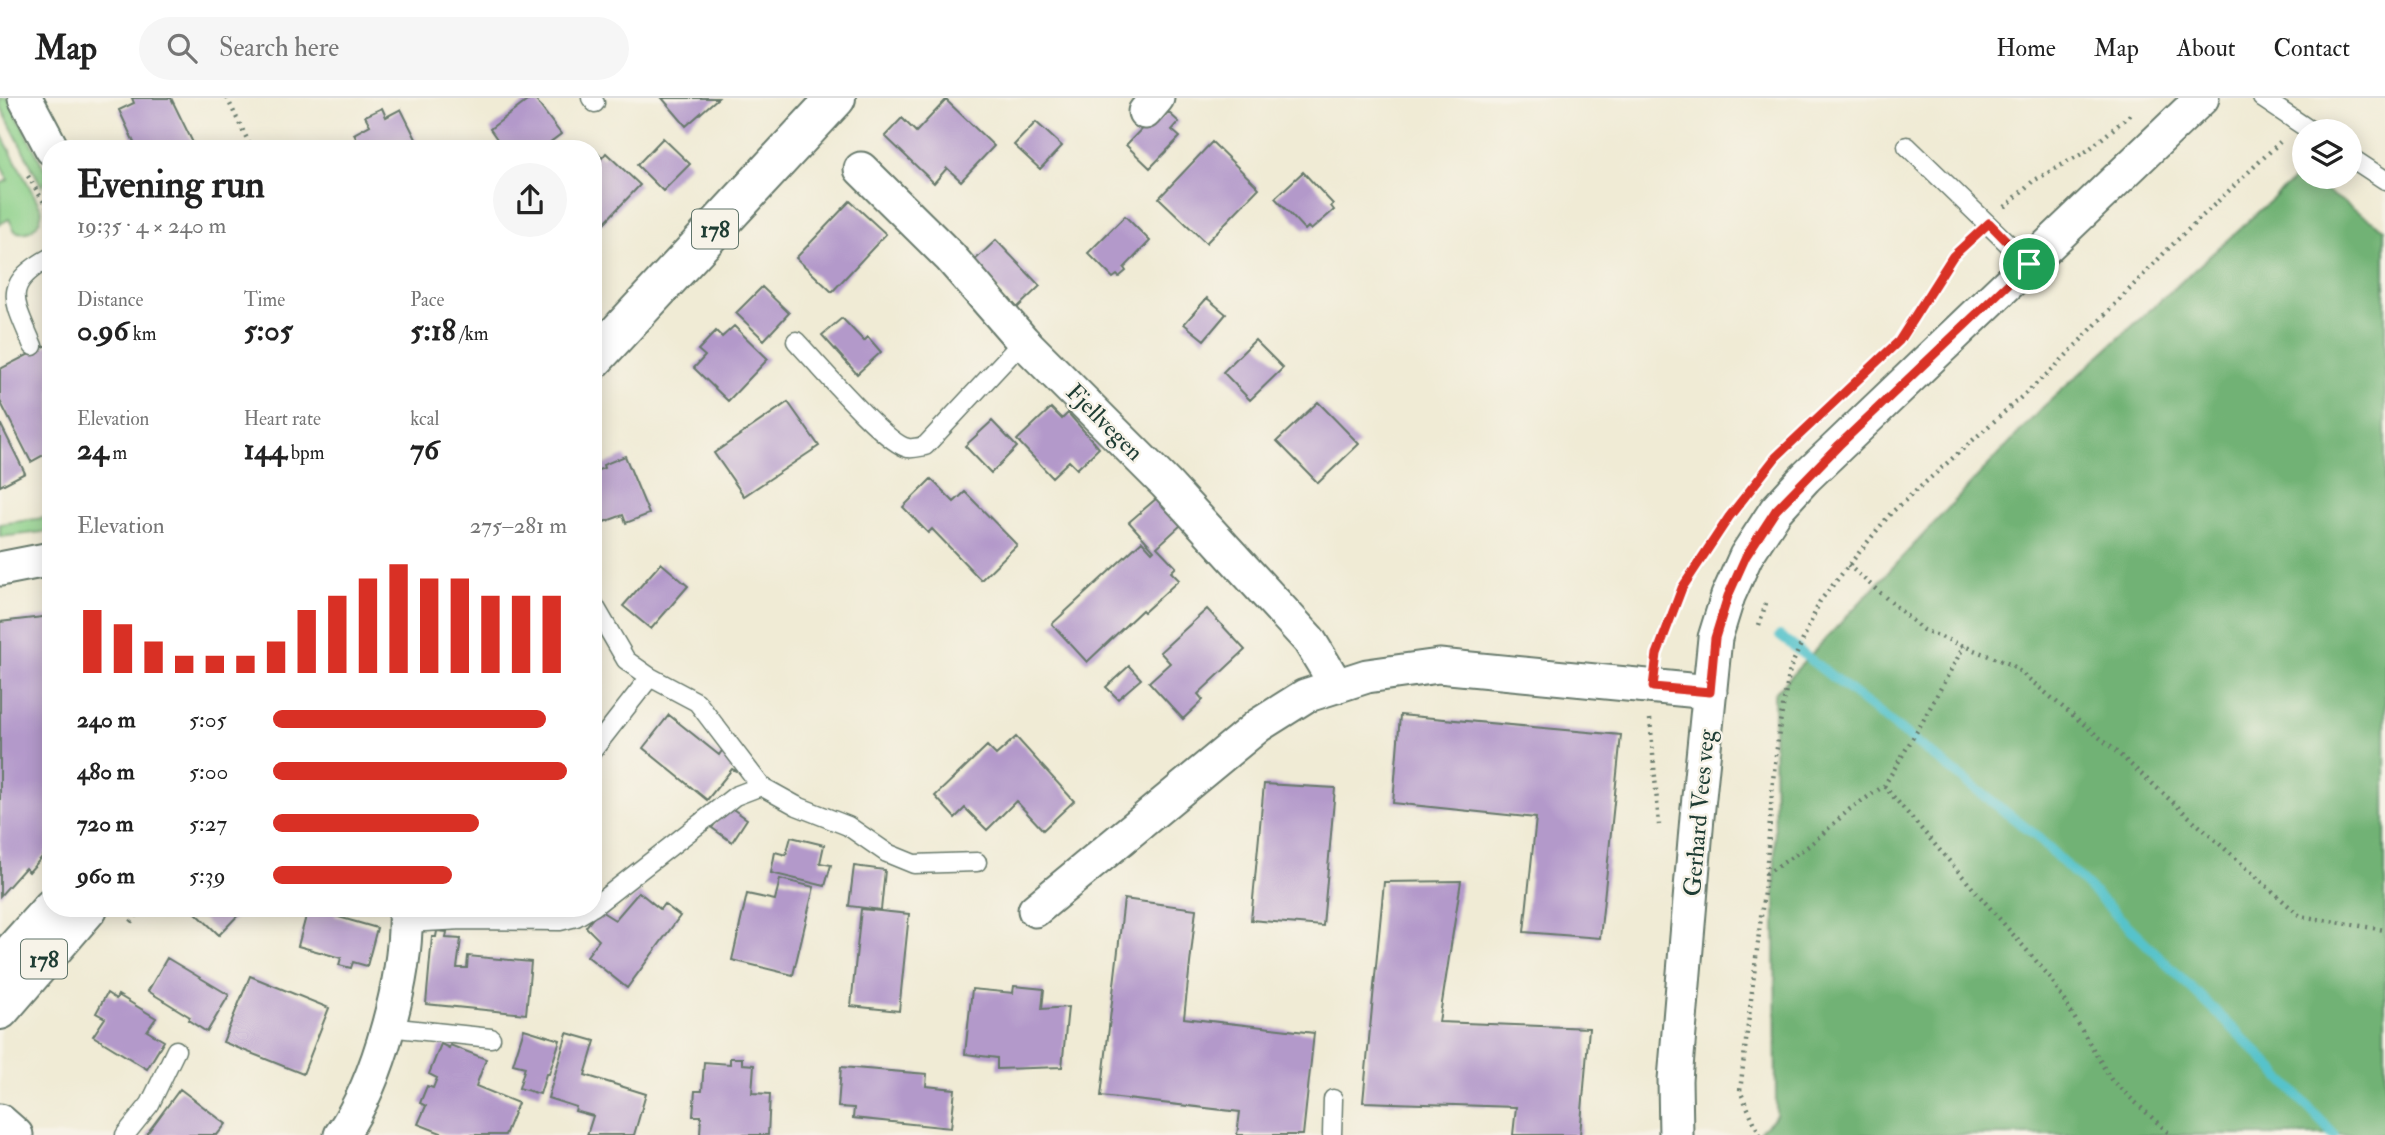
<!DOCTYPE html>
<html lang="en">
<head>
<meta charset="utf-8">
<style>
	body { margin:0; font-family:"IM FELL Double Pica",serif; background:#f6f6f6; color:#222; height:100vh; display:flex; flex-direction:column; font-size:26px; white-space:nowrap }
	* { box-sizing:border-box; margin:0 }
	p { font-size:23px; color:#767676 }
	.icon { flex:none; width:38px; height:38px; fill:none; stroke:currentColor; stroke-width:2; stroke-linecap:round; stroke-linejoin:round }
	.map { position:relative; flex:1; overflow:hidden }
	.panel { position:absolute; left:42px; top:42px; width:560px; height:777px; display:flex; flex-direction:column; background:#fff; border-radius:28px; box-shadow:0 4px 18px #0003 }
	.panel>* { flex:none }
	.buttons { position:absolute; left:2292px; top:21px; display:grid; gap:14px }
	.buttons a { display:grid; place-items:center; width:70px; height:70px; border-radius:50%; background:#fff; box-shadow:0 4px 18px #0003; font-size:35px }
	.pin { position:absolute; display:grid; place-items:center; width:60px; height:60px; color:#fff; margin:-30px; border:4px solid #fff; border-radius:50%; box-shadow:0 2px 7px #0007 }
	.round { display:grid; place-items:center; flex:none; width:74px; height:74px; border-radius:37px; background:#f6f6f6 }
	.headline { display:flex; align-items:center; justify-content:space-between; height:119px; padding:0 35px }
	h1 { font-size:38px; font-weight:700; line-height:52px }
	.metrics { display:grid; grid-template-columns:repeat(3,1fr); gap:10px; height:119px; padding:7px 35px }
	.metrics div { display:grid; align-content:center }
	.metrics b { font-size:30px; font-weight:700 }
	.metrics small { font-size:19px; font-weight:400 }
	.metrics p { font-size:19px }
	.chart { height:196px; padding:14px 35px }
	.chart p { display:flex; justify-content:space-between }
	.chart svg { width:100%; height:126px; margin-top:7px; stroke:#d93025; stroke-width:6 }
	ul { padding:0 35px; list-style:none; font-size:23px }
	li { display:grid; grid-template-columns:112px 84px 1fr; align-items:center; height:52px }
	li i { height:18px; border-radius:9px; background:#d93025 }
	header { display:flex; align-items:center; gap:42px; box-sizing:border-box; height:98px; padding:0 35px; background:#fff; border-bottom:2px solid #e0e0e0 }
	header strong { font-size:33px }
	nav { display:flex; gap:38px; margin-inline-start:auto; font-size:24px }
	.search { width:490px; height:63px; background:#f6f6f6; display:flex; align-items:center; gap:18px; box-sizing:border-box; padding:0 24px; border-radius:38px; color:#767676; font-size:26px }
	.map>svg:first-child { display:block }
	.green { fill:#8cd089; stroke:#56865e; stroke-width:2 }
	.forest { fill:#71b275; stroke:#487854; stroke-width:2 }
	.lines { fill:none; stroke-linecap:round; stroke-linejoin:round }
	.stream { stroke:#56c3cb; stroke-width:10 }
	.building { fill:#b399ca }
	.lane-casing { stroke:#687a6c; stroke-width:21 }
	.street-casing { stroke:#687a6c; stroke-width:37 }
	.primary-casing { stroke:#687a6c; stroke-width:42 }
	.path { stroke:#687a6c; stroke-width:4.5; stroke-dasharray:2 5; stroke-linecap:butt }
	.lane { stroke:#fff; stroke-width:18 }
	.street { stroke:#fff; stroke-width:33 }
	.primary { stroke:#fff; stroke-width:38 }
	.route-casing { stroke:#fff; stroke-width:14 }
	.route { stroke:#d93025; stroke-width:9 }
	.labels { text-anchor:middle; stroke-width:5; stroke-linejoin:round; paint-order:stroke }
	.shield { fill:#f7f3e8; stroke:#60746a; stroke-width:2 }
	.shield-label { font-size:23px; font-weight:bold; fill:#1f3d34 }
	.street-label { font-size:24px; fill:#1f3d34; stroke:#f7f3e8 }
</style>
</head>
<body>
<header>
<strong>Map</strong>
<div class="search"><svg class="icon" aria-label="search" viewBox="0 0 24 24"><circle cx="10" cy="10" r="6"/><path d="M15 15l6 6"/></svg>Search here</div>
<nav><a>Home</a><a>Map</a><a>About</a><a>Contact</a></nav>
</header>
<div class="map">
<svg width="2385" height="1037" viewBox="0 0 2385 1037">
	<rect width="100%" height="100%" fill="#f7f3e8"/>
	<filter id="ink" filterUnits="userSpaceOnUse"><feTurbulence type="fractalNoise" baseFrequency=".0143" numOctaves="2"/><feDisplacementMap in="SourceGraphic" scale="14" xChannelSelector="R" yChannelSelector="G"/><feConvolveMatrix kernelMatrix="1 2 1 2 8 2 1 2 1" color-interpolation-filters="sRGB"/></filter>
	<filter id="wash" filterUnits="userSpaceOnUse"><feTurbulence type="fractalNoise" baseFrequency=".00686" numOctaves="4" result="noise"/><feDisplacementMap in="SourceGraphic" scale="28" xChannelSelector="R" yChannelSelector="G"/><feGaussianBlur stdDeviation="1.57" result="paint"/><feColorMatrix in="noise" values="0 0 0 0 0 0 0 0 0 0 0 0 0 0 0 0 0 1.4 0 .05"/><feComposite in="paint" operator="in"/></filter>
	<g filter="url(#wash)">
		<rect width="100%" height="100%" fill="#f0ebd5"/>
		<path class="green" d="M 0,0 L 8,0 L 47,76 L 47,81 L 42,89 L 0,7 Z
			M 0,34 L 42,112 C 41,126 30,139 15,133 L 9,121 L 0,126 L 0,86 L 8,82 L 0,65 Z
			M 51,419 L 51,433 L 0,439 L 0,426 Z"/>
		<path class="forest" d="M 2300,76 L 2385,131 L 2385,1037 L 1756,1037 L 1776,1017 L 1774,596 L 2043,309 Z"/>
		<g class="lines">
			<path class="stream" d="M 1780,538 L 2035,737 L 2260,957 L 2334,1037"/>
		</g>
		<g id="blocks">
			<path class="building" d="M 132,0 L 171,0 L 196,51 L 137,51 L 119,12 L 134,5 Z
				M 531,0 L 534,0 L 561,36 L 541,51 L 504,51 L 490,31 Z
				M 662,0 L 718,0 L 686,28 Z
				M 946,2 L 994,48 L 961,83 L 947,70 L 934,85 L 885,38 L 902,20 L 916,34 Z
				M 382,10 L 386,19 L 401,11 L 421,51 L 361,51 L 354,36 L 370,27 L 365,18 Z
				M 1168,14 L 1179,24 L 1172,32 L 1180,39 L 1150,70 L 1126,47 L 1156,16 L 1161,21 Z
				M 1036,24 L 1062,48 L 1040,71 L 1014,47 Z
				M 663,40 L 690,66 L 663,93 L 637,67 Z
				M 1212,44 L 1259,90 L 1206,145 L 1159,100 Z
				M 596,54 L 602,60 L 606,55 L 640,87 L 603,126 L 593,117 L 593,57 Z
				M 1303,74 L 1333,106 L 1331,108 L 1334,112 L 1311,132 L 1308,129 L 1305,132 L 1275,100 Z
				M 850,103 L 886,136 L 832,194 L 796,160 Z
				M 1125,118 L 1150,143 L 1124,170 L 1126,173 L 1119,179 L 1117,177 L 1113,180 L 1088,155 Z
				M 996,142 L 1040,188 L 1017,210 L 973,164 Z
				M 762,189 L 789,215 L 764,242 L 736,215 Z
				M 1207,200 L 1226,216 L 1204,242 L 1184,226 Z
				M 842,220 L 864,243 L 868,239 L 881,254 L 857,276 L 822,237 Z
				M 734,228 L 768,261 L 728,303 L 694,270 L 705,258 L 698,252 L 716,233 L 722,239 Z
				M 1255,242 L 1283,270 L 1250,302 L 1223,274 Z
				M 51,245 L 51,353 L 31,364 L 0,303 L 0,271 Z
				M 788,304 L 819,348 L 744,398 L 714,355 Z
				M 1318,304 L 1359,346 L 1318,385 L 1277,343 Z
				M 1051,310 L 1062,321 L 1068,315 L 1099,350 L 1077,371 L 1069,363 L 1052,379 L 1017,342 Z
				M 992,323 L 1017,349 L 991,375 L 965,348 Z
				M 0,325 L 25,375 L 0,388 Z
				M 625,358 L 649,416 L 626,425 L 623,417 L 593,428 L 593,374 L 604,370 L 603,367 Z
				M 931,381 L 954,404 L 965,394 L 1017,447 L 981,482 L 932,431 L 928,435 L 903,409 Z
				M 1157,400 L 1181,427 L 1157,449 L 1176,469 L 1171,474 L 1179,482 L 1144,514 L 1142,512 L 1087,564 L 1052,526 L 1142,443 L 1152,454 L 1154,452 L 1129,424 Z
				M 661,465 L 688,488 L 651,531 L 623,508 Z
				M 1207,511 L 1245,552 L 1198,596 L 1203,602 L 1183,621 L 1149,584 L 1170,565 L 1160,554 Z
				M 51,518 L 51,749 L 29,774 L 25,770 L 0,798 L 0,524 Z
				M 1129,568 L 1141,581 L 1118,601 L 1106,589 Z
				M 669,617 L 719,657 L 724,650 L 742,665 L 736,673 L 732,671 L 707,702 L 643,650 Z
				M 1400,617 L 1621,637 L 1600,840 L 1524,834 L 1536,720 L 1393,705 Z
				M 1016,639 L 1074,703 L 1043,732 L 1016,703 L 987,732 L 965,710 L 955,720 L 935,698 L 987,648 L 996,657 Z
				M 1264,686 L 1335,690 L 1323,828 L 1251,822 Z
				M 727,707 L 747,721 L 732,744 L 712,730 Z
				M 791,739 L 824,747 L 820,765 L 831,767 L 825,788 L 771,775 L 775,754 L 786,757 Z
				M 854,768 L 885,772 L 881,812 L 849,808 Z
				M 780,781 L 814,789 L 793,877 L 732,862 L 747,796 L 775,802 Z
				M 1461,783 L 1439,924 L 1589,930 L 1580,1037 L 1513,1037 L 1516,1009 L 1363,1004 L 1384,784 Z
				M 639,794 L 660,811 L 664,806 L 680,818 L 627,890 L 587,858 L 599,842 L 586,829 L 599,812 L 615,822 Z
				M 1124,801 L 1196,811 L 1184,920 L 1314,935 L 1303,1037 L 1237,1037 L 1240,1014 L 1101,998 Z
				M 194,810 L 245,810 L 219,837 L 193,812 Z
				M 321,810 L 336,813 L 335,818 L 377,830 L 367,868 L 353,864 L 351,870 L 339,867 L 341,860 L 298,848 L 308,811 L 320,814 Z
				M 861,811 L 909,816 L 899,913 L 851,908 Z
				M 437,833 L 447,834 L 446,840 L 461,841 L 457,870 L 467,870 L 468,858 L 531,864 L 526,916 L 426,906 L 432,839 L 436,839 Z
				M 167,860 L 229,897 L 207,934 L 188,922 L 190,919 L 148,893 Z
				M 250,878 L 329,910 L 303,976 L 223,944 Z
				M 1014,888 L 1044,891 L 1042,911 L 1068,909 L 1062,969 L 997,971 L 997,960 L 965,956 L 972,891 L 1013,895 Z
				M 107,895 L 116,901 L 118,897 L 156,920 L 147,933 L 164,943 L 147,971 L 93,938 L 105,920 L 96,915 Z
				M 524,931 L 560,942 L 549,976 L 546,976 L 540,996 L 519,990 L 525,969 L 513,966 Z
				M 567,935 L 595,943 L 585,977 L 646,996 L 634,1037 L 587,1037 L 593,1018 L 575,1013 L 576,1009 L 548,1000 Z
				M 441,946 L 449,950 L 450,947 L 486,961 L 476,988 L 518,1005 L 505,1037 L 446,1037 L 418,1026 L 426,1008 L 420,1005 L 427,988 L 433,990 L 437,980 L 429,976 Z
				M 730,960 L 742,960 L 742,966 L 754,967 L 752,995 L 770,996 L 768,1037 L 700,1037 L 701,1018 L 693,1018 L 695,993 L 702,993 L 704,964 L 730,966 Z
				M 841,969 L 927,976 L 926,988 L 955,991 L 951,1030 L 853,1020 L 854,1010 L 838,1009 Z
				M 180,991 L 226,1026 L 217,1037 L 146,1037 Z"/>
		</g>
	</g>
	<g filter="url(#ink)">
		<use href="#blocks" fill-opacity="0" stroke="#687a6c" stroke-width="2"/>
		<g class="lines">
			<defs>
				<path id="lane" d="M 591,0 L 595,5
					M 2262,0 L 2311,33
					M 1907,48 L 2029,166
					M 2350,59 L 2385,82
					M 796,243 C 815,263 886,347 908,350 C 913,351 920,349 925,348 L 1023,243
					M 33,248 C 14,202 0,187 51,159
					M 593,505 L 626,562 L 650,579 L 697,604 L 761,688 L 797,708 L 848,728 L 887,755 L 914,766 L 977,764
					M 593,652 L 650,579
					M 593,809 L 735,698 L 761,688
					M 406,825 L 463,822 L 560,823 L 576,819 L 591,810
					M 388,929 L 491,940
					M 125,1037 L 150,1006 L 176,952
					M 1332,1037 L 1333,1001"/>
				<path id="street" d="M 25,0 L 52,51
					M 1145,14 L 1157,0
					M 861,71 L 950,159 L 1023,243 L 1166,386 L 1309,542 L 1337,588
					M 0,471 L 51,461
					M 1035,812 L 1259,627 L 1305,598 L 1367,578 L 1439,568 L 1710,594
					M 0,1023 L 16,1037
					M 341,1037 C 379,984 408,875 405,810
					M 1676,1037 L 1675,982 L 1697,719 L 1715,540 L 1728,498 L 1746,458 L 1776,412 L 1805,380 L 2202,0"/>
				<path id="primary" d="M 593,262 L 836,0
					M 0,868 L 52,810
					M 0,912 L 88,810"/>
			</defs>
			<use href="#lane" class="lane-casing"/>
			<use href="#street" class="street-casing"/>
			<use href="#primary" class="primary-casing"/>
			<path class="path" d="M 227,0 L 252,51
				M 28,78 L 51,116
				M 2005,109 L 2033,83 L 2087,53 L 2132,15
				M 1905,233 L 1953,158 L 1968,144
				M 1848,467 L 1923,532 L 2012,567 L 2111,649 L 2300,818 L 2385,832
				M 1759,527 L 1767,502
				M 1657,557 L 1682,490 L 1711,446
				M 1650,621 L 1659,727
				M 1884,688 L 2050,879 L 2112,983 L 2171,1037
				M 1766,776 L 1810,747 L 1850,711 L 1884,688 L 1920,628 L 1964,548
				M 131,824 L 142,810
				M 1760,1037 L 1740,993 L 1766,777 L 1773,682 L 1780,625 L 1790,571 L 1820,503 L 1891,415 L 2055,269 L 2170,149 L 2280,44"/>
			<use href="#lane" class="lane"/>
			<use href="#street" class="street"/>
			<use href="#primary" class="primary"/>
		</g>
	</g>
	<g class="lines" filter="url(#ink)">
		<defs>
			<path id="route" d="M 1989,125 L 2029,166 L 1839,347 L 1776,412 L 1746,458 L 1728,498 L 1715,540 L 1710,594 L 1653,589 L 1657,556 L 1682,490 L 1729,419 L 1776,359 L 1899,243 L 1953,158 Z"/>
		</defs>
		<use href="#route" class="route-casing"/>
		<use href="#route" class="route"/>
	</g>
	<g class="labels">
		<g class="shield">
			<rect x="692" y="111.5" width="46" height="39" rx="5"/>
			<rect x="21" y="841.5" width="46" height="39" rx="5"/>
		</g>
		<g class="shield-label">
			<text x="715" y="139">178</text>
			<text x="44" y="869">178</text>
		</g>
		<g class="street-label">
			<text transform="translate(1105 324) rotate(45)" y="8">Fjellvegen</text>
			<text transform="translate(1699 715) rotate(-85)" y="8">Gerhard Vees veg</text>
		</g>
	</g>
</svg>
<div class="buttons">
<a><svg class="icon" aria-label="layers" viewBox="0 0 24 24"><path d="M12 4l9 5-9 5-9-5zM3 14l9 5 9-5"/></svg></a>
</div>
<div class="pin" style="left:2029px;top:166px;background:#1e9e55"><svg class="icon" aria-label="arrive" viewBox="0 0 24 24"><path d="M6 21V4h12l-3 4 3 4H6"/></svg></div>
<section class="panel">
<div class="headline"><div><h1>Evening run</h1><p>19:35 · 4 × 240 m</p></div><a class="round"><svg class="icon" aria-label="share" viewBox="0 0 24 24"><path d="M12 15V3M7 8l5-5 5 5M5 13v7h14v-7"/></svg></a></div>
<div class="metrics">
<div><p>Distance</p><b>0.96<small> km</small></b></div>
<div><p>Time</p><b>5:05</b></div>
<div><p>Pace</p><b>5:18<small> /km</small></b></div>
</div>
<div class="metrics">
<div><p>Elevation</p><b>24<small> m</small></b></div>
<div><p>Heart rate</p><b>144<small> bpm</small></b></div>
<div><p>kcal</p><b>76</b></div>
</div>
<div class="chart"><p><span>Elevation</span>275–281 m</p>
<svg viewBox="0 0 160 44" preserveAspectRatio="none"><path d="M5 44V22M15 44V27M25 44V33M35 44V38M45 44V38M55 44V38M65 44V33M75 44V22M85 44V17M95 44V11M105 44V6M115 44V11M125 44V11M135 44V17M145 44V17M155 44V17"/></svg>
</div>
<ul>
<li><b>240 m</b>5:05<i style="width:93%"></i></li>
<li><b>480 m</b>5:00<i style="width:100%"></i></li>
<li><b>720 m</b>5:27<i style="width:70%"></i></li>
<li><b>960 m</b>5:39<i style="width:61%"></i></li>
</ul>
</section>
</div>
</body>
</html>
